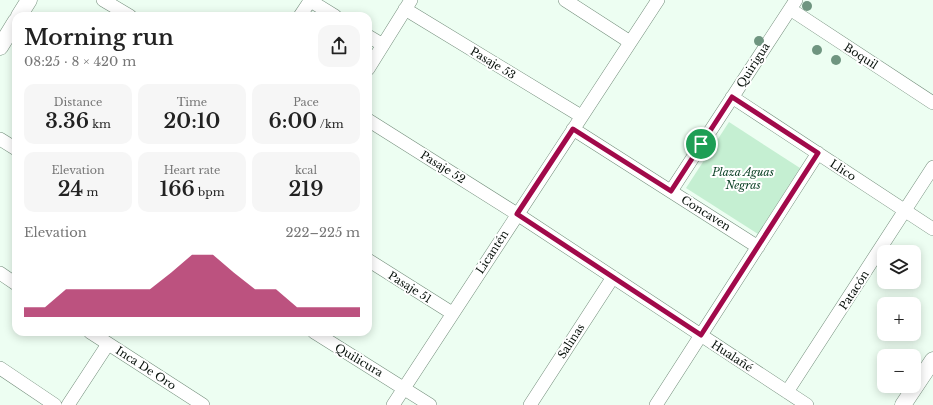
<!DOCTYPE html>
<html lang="en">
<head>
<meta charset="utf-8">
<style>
	body { margin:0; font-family:"Libre Baskerville",serif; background:#f6f6f6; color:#222; height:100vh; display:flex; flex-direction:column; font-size:15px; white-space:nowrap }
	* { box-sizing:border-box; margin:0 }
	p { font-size:13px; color:#767676 }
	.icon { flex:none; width:22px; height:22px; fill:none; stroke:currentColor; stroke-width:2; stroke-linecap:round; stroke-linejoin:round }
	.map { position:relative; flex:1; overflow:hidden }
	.sheet { position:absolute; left:12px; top:12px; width:360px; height:324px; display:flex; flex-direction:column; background:#fff; border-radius:12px; box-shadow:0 2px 10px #0003 }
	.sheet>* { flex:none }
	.tools { position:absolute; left:877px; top:245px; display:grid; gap:8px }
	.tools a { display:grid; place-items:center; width:44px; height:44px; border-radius:8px; background:#fff; box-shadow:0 2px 10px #0003; font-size:20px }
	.pin { position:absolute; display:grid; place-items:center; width:34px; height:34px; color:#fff; margin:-17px; border:2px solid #fff; border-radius:50%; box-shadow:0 1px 4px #0007 }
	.round { display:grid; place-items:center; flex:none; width:42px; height:42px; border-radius:12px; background:#f6f6f6 }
	.overview { display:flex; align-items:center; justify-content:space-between; height:68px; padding:0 12px }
	h1 { font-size:22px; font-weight:600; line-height:30px }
	.metrics { display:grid; grid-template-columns:repeat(3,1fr); gap:6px; height:68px; padding:4px 12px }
	.metrics div { display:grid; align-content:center; border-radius:10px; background:#f6f6f6; text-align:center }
	.metrics b { font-size:20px; font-weight:600 }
	.metrics small { font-size:11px; font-weight:400 }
	.metrics p { font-size:11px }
	.chart { height:112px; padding:8px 12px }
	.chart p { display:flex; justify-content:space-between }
	.chart svg { width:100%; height:72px; margin-top:4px; fill:#a1094a; opacity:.7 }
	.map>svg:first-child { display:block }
	.green { fill:#c5efd2 }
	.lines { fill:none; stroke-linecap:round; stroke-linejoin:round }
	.minor-casing { stroke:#738d7b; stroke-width:14 }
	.tertiary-casing { stroke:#738d7b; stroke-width:17 }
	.minor { stroke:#fff; stroke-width:13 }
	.tertiary { stroke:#fff; stroke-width:16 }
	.tree { fill:#6f9580 }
	.route-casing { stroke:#fff; stroke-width:8 }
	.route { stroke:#a1094a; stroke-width:5 }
	.labels { text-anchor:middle; stroke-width:4; stroke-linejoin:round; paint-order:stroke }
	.street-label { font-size:11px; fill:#08110b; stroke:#fff }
	.park-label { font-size:11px; font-style:italic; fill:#083f23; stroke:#fff }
</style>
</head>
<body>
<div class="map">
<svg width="933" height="405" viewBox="0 0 933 405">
	<rect width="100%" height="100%" fill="#edfef2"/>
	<path class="green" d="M 729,122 L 800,168 L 758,234 L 686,188 Z"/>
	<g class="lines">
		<defs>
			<path id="minor" d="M 103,0 L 130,16
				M 309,0 L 335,16
				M 565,0 L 630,42
				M 405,9 L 581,116
				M 790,9 L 933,103
				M 300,16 L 310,1
				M 368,36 L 383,45
				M 368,69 L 411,0
				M 732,97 L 933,229
				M 368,120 L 517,214 L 807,405
				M 573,129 L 758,247
				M 0,139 L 16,149
				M 671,191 L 796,0
				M 368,260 L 452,313
				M 0,273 L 16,284
				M 90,332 L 203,405
				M 314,332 L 430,405
				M 0,368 L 55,405
				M 787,392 L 933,167
				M 68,405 L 108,344
				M 393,405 L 658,0
				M 530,405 L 613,277
				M 656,405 L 818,153"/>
			<path id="tertiary" d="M 19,16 L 29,0
				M 0,47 L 16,21
				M 903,405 L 933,360"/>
		</defs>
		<use href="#minor" class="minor-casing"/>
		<use href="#tertiary" class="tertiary-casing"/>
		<use href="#minor" class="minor"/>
		<use href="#tertiary" class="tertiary"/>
	</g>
	<g class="tree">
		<circle cx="807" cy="6" r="5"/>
		<circle cx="759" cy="41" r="5"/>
		<circle cx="817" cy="50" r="5"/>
		<circle cx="836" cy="60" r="5"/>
	</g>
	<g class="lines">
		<defs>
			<path id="route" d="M 732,97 L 818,153 L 701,335 L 517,214 L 573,129 L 671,191 Z"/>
		</defs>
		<use href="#route" class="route-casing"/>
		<use href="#route" class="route"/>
	</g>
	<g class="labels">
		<g class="street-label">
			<text transform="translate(861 56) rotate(33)" y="4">Boquil</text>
			<text transform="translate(493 63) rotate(31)" y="4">Pasaje 53</text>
			<text transform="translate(753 65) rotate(-57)" y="4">Quirigua</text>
			<text transform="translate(443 167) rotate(32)" y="4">Pasaje 52</text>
			<text transform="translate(843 170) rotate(33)" y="4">Llico</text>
			<text transform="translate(706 213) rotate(32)" y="4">Concaven</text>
			<text transform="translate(492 252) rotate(-57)" y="4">Licantén</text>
			<text transform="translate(410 287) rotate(32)" y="4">Pasaje 51</text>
			<text transform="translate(854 290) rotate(-57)" y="4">Patacón</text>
			<text transform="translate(571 341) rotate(-57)" y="4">Salinas</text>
			<text transform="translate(732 356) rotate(33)" y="4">Hualañé</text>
			<text transform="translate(359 360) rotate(31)" y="4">Quilicura</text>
			<text transform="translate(146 368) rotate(33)" y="4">Inca De Oro</text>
		</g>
		<g class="park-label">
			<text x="743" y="176">Plaza Aguas<tspan x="743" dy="13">Negras</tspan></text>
		</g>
	</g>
</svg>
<div class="tools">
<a><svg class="icon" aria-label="layers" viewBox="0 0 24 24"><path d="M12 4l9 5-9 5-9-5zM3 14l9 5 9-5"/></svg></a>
<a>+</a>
<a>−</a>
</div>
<div class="pin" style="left:701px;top:144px;background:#1e9e55"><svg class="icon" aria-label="arrive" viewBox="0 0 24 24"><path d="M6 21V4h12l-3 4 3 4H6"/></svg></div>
<section class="sheet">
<div class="overview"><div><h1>Morning run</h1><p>08:25 · 8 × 420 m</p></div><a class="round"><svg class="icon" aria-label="share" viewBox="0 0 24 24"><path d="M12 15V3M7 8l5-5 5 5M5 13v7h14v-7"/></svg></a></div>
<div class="metrics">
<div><p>Distance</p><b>3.36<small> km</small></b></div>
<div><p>Time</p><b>20:10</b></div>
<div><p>Pace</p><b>6:00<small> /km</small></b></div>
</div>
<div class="metrics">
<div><p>Elevation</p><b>24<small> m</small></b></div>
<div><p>Heart rate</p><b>166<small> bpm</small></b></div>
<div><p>kcal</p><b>219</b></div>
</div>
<div class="chart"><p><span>Elevation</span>222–225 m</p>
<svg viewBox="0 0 160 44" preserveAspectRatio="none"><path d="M0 44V38L10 38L20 27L30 27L40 27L50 27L60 27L70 17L80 6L90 6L100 17L110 27L120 27L130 38L140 38L150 38L160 38V44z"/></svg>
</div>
</section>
</div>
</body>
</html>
